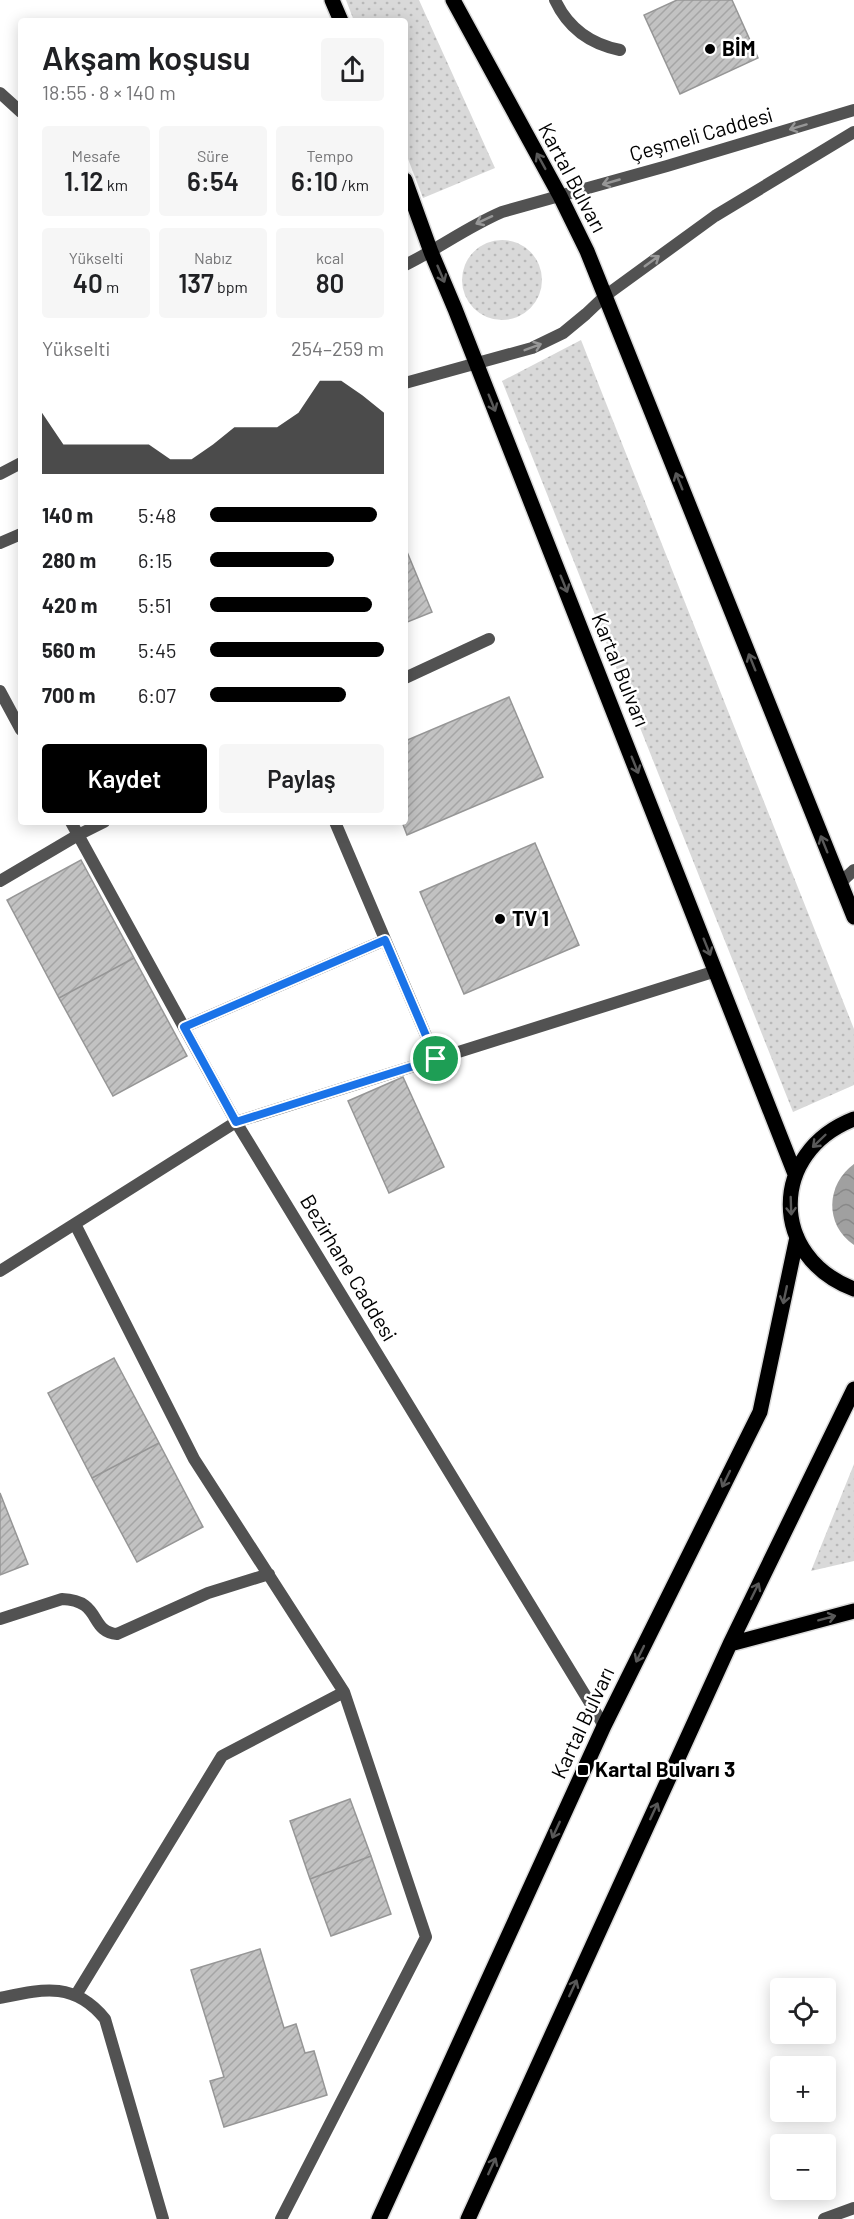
<!DOCTYPE html>
<html lang="tr">
<head>
<meta charset="utf-8">
<style>
	body { margin:0; font-family:Barlow,sans-serif; background:#f6f6f6; color:#202124; height:100vh; display:flex; flex-direction:column; font-size:22px; white-space:nowrap }
	* { box-sizing:border-box; margin:0 }
	p { font-size:20px; color:#757577 }
	.icon { flex:none; width:33px; height:33px; fill:none; stroke:currentColor; stroke-width:2; stroke-linecap:round; stroke-linejoin:round }
	.map { position:relative; flex:1; overflow:hidden }
	.details { position:absolute; left:18px; top:18px; width:390px; height:807px; display:flex; flex-direction:column; background:#fff; border-radius:6px; box-shadow:0 3px 15px #0003 }
	.details>* { flex:none }
	.controls { position:absolute; left:770px; top:1978px; display:grid; gap:12px }
	.controls a { display:grid; place-items:center; width:66px; height:66px; border-radius:6px; background:#fff; box-shadow:0 3px 15px #0003; font-size:30px }
	.pin { position:absolute; display:grid; place-items:center; width:51px; height:51px; color:#fff; margin:-26px; border:3px solid #fff; border-radius:50%; box-shadow:0 2px 6px #0007 }
	.round { display:grid; place-items:center; flex:none; width:63px; height:63px; border-radius:6px; background:#f6f6f6 }
	.head { display:flex; align-items:center; justify-content:space-between; height:102px; padding:0 24px }
	h1 { font-size:33px; font-weight:600; line-height:45px }
	.stats { display:grid; grid-template-columns:repeat(3,1fr); gap:9px; height:102px; padding:6px 24px }
	.stats div { display:grid; align-content:center; border-radius:6px; background:#f6f6f6; text-align:center }
	.stats b { font-size:26px; font-weight:600 }
	.stats small { font-size:16px; font-weight:400 }
	.stats p { font-size:16px }
	.chart { height:168px; padding:12px 24px }
	.chart p { display:flex; justify-content:space-between }
	.chart svg { width:100%; height:108px; margin-top:6px; fill:#000; opacity:.7 }
	.button { display:flex; gap:12px; margin-top:auto; padding:12px 24px }
	.button a { flex:1; height:69px; border-radius:6px; background:#000; color:#fff; font-size:24px; font-weight:600; line-height:69px; text-align:center }
	.button a+a { background:#f6f6f6; color:#202124 }
	ul { padding:0 24px; list-style:none; font-size:20px }
	li { display:grid; grid-template-columns:96px 72px 1fr; align-items:center; height:45px }
	li i { height:15px; border-radius:8px; background:#000 }
	.map>svg:first-child { display:block }
	.grass { fill:url(#grass-dots) }
	.water { fill:url(#water-waves) }
	.building { fill:url(#building-hatch); stroke:#969696; stroke-width:1.5 }
	.lines { fill:none; stroke-linecap:round; stroke-linejoin:round }
	.primary-casing { stroke:#dbdbdb; stroke-width:18 }
	.minor { stroke:#525252; stroke-width:12 }
	.tertiary { stroke:#525252; stroke-width:12 }
	.primary { stroke:#000; stroke-width:15 }
	.oneway { stroke:#979797 }
	.oneway2 { stroke:#595959 }
	.route-casing { stroke:#fff; stroke-width:12 }
	.route { stroke:#1a73e8; stroke-width:8 }
	.poi-dot { fill:#000; stroke:#fff; stroke-width:2 }
	.labels { text-anchor:middle; stroke-width:5; stroke-linejoin:round; paint-order:stroke }
	.poi-label { font-size:21px; font-weight:bold; fill:#000; stroke:#fff; text-anchor:start }
	.street-label { font-size:21px; fill:#000; stroke:#fff }
</style>
</head>
<body>
<div class="map">
<svg width="854" height="2219" viewBox="0 0 854 2219">
	<defs>
		<pattern id="grass-dots" width="8" height="8" patternUnits="userSpaceOnUse" patternTransform="scale(1.5)"><rect width="8" height="8" fill="#d9d9d9"/><path d="M2 2h.1M6 6h.1" fill="none" stroke="#b8b8b8" stroke-width="1.8" stroke-linecap="round"/></pattern>
		<pattern id="water-waves" width="16" height="10" patternUnits="userSpaceOnUse" patternTransform="scale(1.5)"><rect width="16" height="10" fill="#a0a0a0"/><path d="M0 5q4-4 8 0t8 0" fill="none" stroke="#888"/></pattern>
		<pattern id="building-hatch" width="6" height="6" patternUnits="userSpaceOnUse" patternTransform="scale(1.5)"><rect width="6" height="6" fill="#c2c2c2"/><path d="M-1 1l2-2M0 6l6-6M5 7l2-2" fill="none" stroke="#a5a5a5"/></pattern>
	</defs>
	<rect width="100%" height="100%" fill="#fff"/>
	<path class="grass" d="M 346,0 L 419,0 L 495,168 L 423,198 L 405,151 L 405,21 L 354,21 Z
		M462 280a40 40 0 1 1 80 0a40 40 0 1 1-80 0Z
		M 581,340 L 854,1029 L 854,1085 L 793,1112 L 502,381 Z
		M 854,1464 L 854,1561 L 811,1571 Z"/>
	<path class="water" d="M 854,1164 L 854,1245 C 824,1225 826,1184 854,1164 Z"/>
	<path class="building" d="M 677,0 L 732,0 L 758,58 L 680,94 L 644,15 Z
		M 405,547 L 432,612 L 405,623 Z
		M 509,697 L 543,777 L 407,835 L 402,822 L 405,822 L 405,741 Z
		M 535,843 L 579,945 L 464,994 L 420,892 Z
		M 81,860 L 134,958 L 59,998 L 7,900 Z
		M 134,958 L 187,1056 L 113,1096 L 59,998 Z
		M 403,1077 L 444,1167 L 389,1193 L 348,1101 Z
		M 114,1358 L 159,1443 L 92,1478 L 48,1393 Z
		M 159,1443 L 203,1527 L 137,1562 L 92,1478 Z
		M 0,1493 L 28,1564 L 0,1575 Z
		M 350,1799 L 371,1856 L 310,1879 L 290,1821 Z
		M 371,1856 L 391,1914 L 331,1936 L 310,1879 Z
		M 260,1949 L 284,2028 L 296,2024 L 305,2053 L 314,2051 L 327,2095 L 224,2127 L 210,2081 L 224,2077 L 191,1970 Z"/>
	<g class="lines">
		<defs>
			<path id="primary" d="M 332,0 L 341,21
				M 453,0 L 560,196 L 587,251 L 854,917
				M 405,180 L 431,252 L 455,309 L 795,1174
				M 854,1119 C 769,1152 769,1257 854,1289
				M 730,1644 L 854,1611
				M 379,2219 L 604,1726 L 760,1412 L 797,1237
				M 468,2219 L 730,1644 L 854,1389"/>
		</defs>
		<use href="#primary" class="primary-casing"/>
		<path class="minor" d="M 555,0 C 568,28 590,44 620,50
			M 405,678 L 489,639
			M 0,691 L 21,730
			M 71,822 L 236,1122 L 604,1726
			M 335,822 L 436,1059
			M 0,881 L 78,835 L 104,822
			M 840,883 L 854,870
			M 184,1027 L 385,940
			M 75,1224 L 194,1459 L 344,1692 L 426,1937 L 281,2219
			M 0,1271 L 236,1122 L 716,971
			M 0,1619 L 62,1599 C 102,1600 89,1632 117,1634 L 208,1593 L 269,1574
			M 76,1995 L 222,1756 L 344,1692
			M 0,1998 C 43,1989 74,1981 105,2019 L 163,2219
			M 824,2219 L 854,2208"/>
		<path class="tertiary" d="M 0,93 L 21,112
			M 405,265 C 438,249 467,227 502,212 L 667,166 L 854,110
			M 405,383 L 532,348 L 563,333 L 586,314 L 605,296 L 715,216 L 854,132
			M 0,474 L 21,463
			M 0,543 L 21,534"/>
		<use href="#primary" class="primary"/>
	</g>
	<defs><path id="oneway-shaft" d="M-6 0H5M1.5-3L5.5 0L1.5 3" fill="none" stroke-width="1.6" stroke-linecap="round" stroke-linejoin="round" transform="scale(1.5)"/></defs>
	<g class="oneway">
		<use href="#oneway-shaft" transform="translate(798 127) rotate(163)"/>
		<use href="#oneway-shaft" transform="translate(611 182) rotate(164)"/>
		<use href="#oneway-shaft" transform="translate(484 220) rotate(155)"/>
		<use href="#oneway-shaft" transform="translate(652 261) rotate(-36)"/>
		<use href="#oneway-shaft" transform="translate(533 347) rotate(-21)"/>
	</g>
	<g class="oneway2">
		<use href="#oneway-shaft" transform="translate(541 161) rotate(-119)"/>
		<use href="#oneway-shaft" transform="translate(441 274) rotate(67)"/>
		<use href="#oneway-shaft" transform="translate(492 403) rotate(68)"/>
		<use href="#oneway-shaft" transform="translate(679 481) rotate(-112)"/>
		<use href="#oneway-shaft" transform="translate(564 584) rotate(68)"/>
		<use href="#oneway-shaft" transform="translate(752 662) rotate(-112)"/>
		<use href="#oneway-shaft" transform="translate(635 765) rotate(68)"/>
		<use href="#oneway-shaft" transform="translate(824 844) rotate(-112)"/>
		<use href="#oneway-shaft" transform="translate(707 947) rotate(68)"/>
		<use href="#oneway-shaft" transform="translate(819 1141) rotate(136)"/>
		<use href="#oneway-shaft" transform="translate(791 1206) rotate(88)"/>
		<use href="#oneway-shaft" transform="translate(785 1295) rotate(102)"/>
		<use href="#oneway-shaft" transform="translate(726 1479) rotate(116)"/>
		<use href="#oneway-shaft" transform="translate(755 1591) rotate(-64)"/>
		<use href="#oneway-shaft" transform="translate(827 1618) rotate(-15)"/>
		<use href="#oneway-shaft" transform="translate(640 1654) rotate(116)"/>
		<use href="#oneway-shaft" transform="translate(654 1811) rotate(-65)"/>
		<use href="#oneway-shaft" transform="translate(556 1830) rotate(115)"/>
		<use href="#oneway-shaft" transform="translate(573 1988) rotate(-65)"/>
		<use href="#oneway-shaft" transform="translate(492 2166) rotate(-65)"/>
	</g>
	<g class="lines">
		<defs>
			<path id="route" d="M 385,940 L 436,1059 L 236,1122 L 184,1027 Z"/>
		</defs>
		<use href="#route" class="route-casing"/>
		<use href="#route" class="route"/>
	</g>
	<g class="poi-dot">
		<circle cx="710" cy="49" r="6"/>
		<circle cx="500" cy="919" r="6"/>
		<rect x="577" y="1764" width="12" height="12" rx="3"/>
	</g>
	<g class="labels">
		<g class="poi-label">
			<text x="722" y="56">BİM</text>
			<text x="512" y="926">TV 1</text>
			<text x="595" y="1777">Kartal Bulvarı 3</text>
		</g>
		<g class="street-label">
			<text transform="translate(701 135) rotate(-16)" y="7">Çeşmeli Caddesi</text>
			<text transform="translate(572 178) rotate(62)" y="7">Kartal Bulvarı</text>
			<text transform="translate(620 670) rotate(68)" y="7">Kartal Bulvarı</text>
			<text transform="translate(348 1268) rotate(59)" y="7">Bezirhane Caddesi</text>
			<text transform="translate(583 1723) rotate(-65)" y="7">Kartal Bulvarı</text>
		</g>
	</g>
</svg>
<div class="controls">
<a><svg class="icon" aria-label="locate" viewBox="0 0 24 24"><circle cx="12" cy="12" r="6"/><path d="M12 2v4M12 18v4M2 12h4M18 12h4"/></svg></a>
<a>+</a>
<a>−</a>
</div>
<div class="pin" style="left:436px;top:1059px;background:#1e9e55"><svg class="icon" aria-label="arrive" viewBox="0 0 24 24"><path d="M6 21V4h12l-3 4 3 4H6"/></svg></div>
<section class="details">
<div class="head"><div><h1>Akşam koşusu</h1><p>18:55 · 8 × 140 m</p></div><a class="round"><svg class="icon" aria-label="share" viewBox="0 0 24 24"><path d="M12 15V3M7 8l5-5 5 5M5 13v7h14v-7"/></svg></a></div>
<div class="stats">
<div><p>Mesafe</p><b>1.12<small> km</small></b></div>
<div><p>Süre</p><b>6:54</b></div>
<div><p>Tempo</p><b>6:10<small> /km</small></b></div>
</div>
<div class="stats">
<div><p>Yükselti</p><b>40<small> m</small></b></div>
<div><p>Nabız</p><b>137<small> bpm</small></b></div>
<div><p>kcal</p><b>80</b></div>
</div>
<div class="chart"><p><span>Yükselti</span>254–259 m</p>
<svg viewBox="0 0 160 44" preserveAspectRatio="none"><path d="M0 44V19L10 32L20 32L30 32L40 32L50 32L60 38L70 38L80 32L90 25L100 25L110 25L120 19L130 6L140 6L150 12L160 19V44z"/></svg>
</div>
<ul>
<li><b>140 m</b>5:48<i style="width:96%"></i></li>
<li><b>280 m</b>6:15<i style="width:71%"></i></li>
<li><b>420 m</b>5:51<i style="width:93%"></i></li>
<li><b>560 m</b>5:45<i style="width:100%"></i></li>
<li><b>700 m</b>6:07<i style="width:78%"></i></li>
</ul>
<div class="button"><a>Kaydet</a><a>Paylaş</a></div>
</section>
</div>
</body>
</html>
